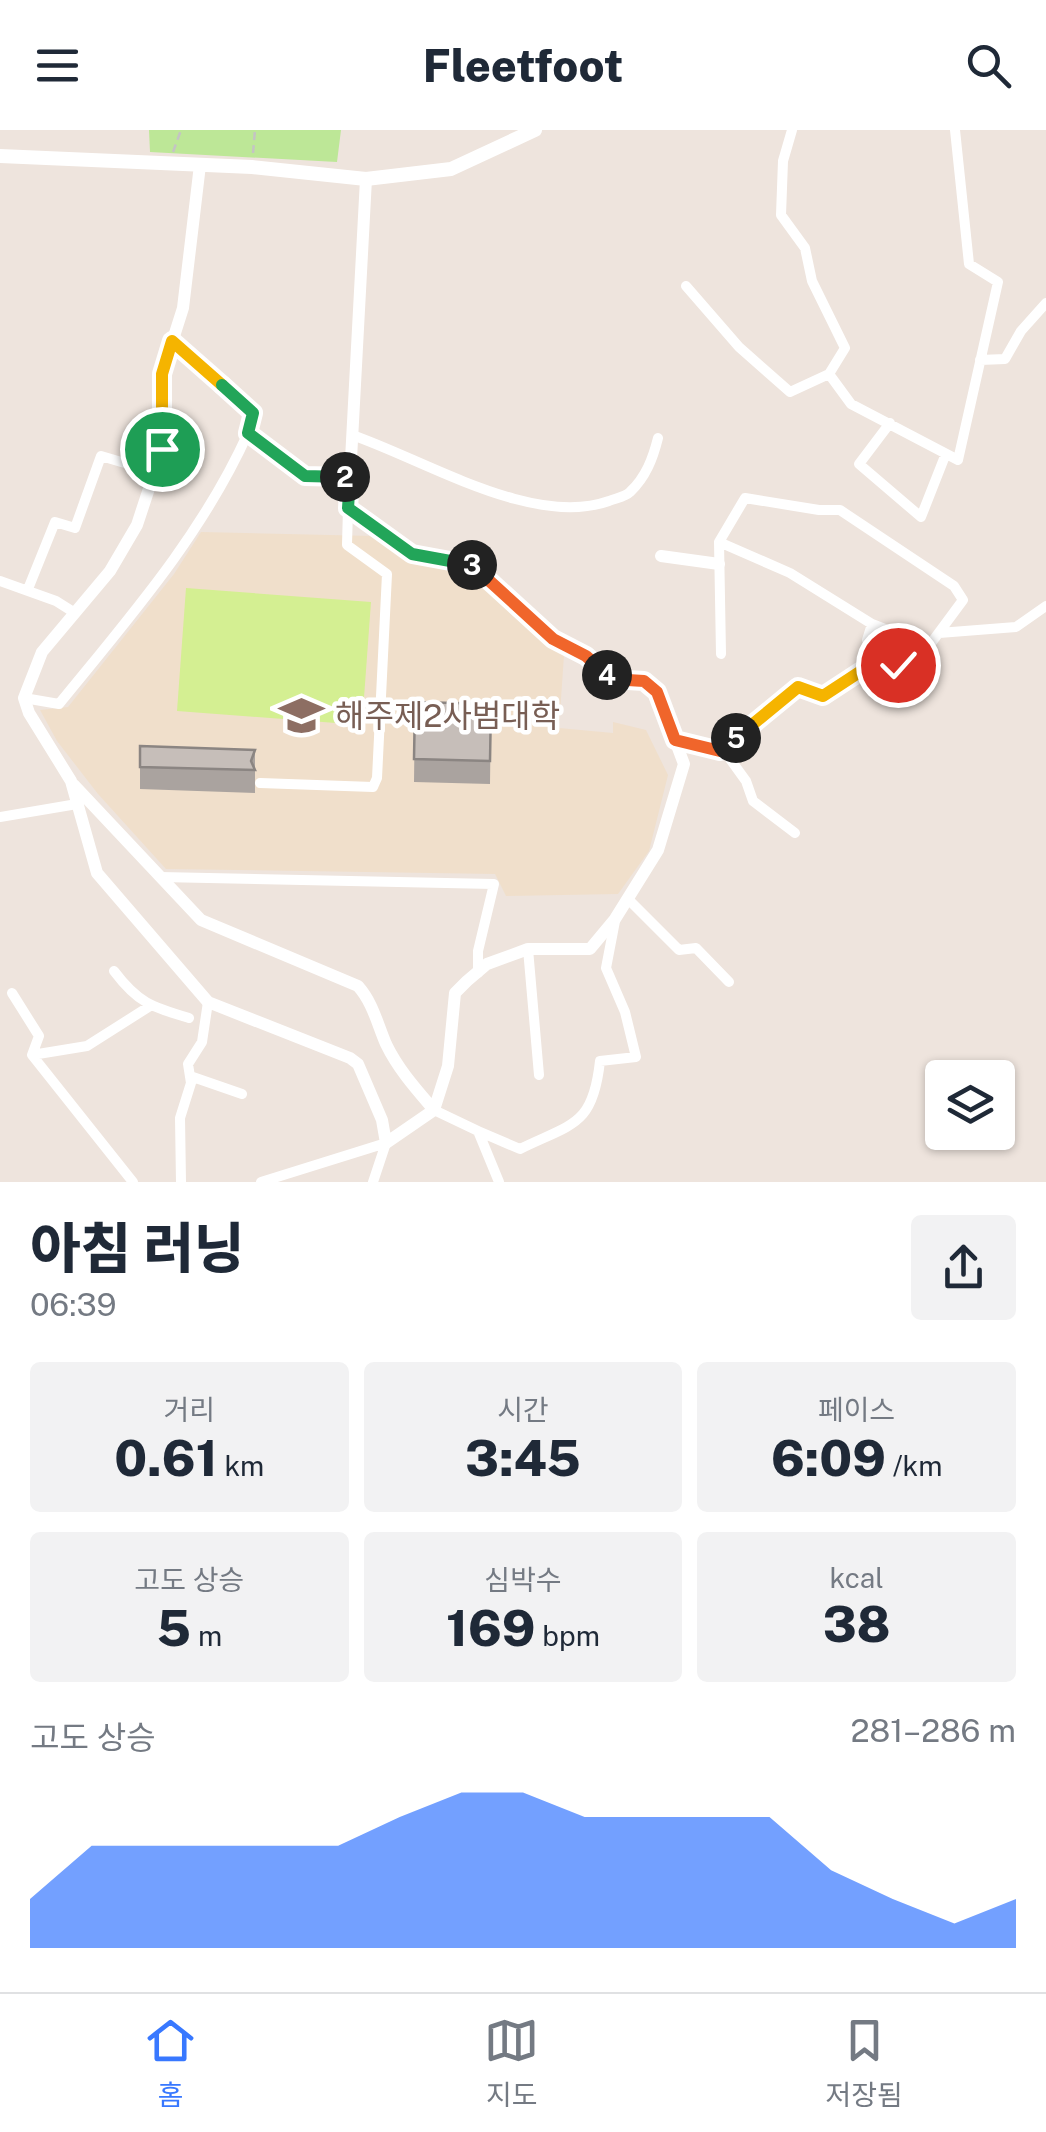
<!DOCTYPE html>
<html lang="ko">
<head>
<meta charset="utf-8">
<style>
	body { margin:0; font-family:"Public Sans","Noto Sans KR",sans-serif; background:#f2f2f3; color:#1f2937; height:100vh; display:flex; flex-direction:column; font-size:38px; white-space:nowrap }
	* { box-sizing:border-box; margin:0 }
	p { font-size:32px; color:#747a83 }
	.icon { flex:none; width:55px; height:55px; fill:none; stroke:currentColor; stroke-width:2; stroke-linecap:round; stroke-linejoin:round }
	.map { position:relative; height:1052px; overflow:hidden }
	.drawer { display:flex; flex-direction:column; background:#fff; flex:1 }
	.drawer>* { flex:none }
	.tools { position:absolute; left:925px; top:930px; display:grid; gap:20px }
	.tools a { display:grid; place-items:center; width:90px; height:90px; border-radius:10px; background:#fff; box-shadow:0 2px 8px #0004; font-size:50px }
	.pin { position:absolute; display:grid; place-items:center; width:85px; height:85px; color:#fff; margin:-42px; border:5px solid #fff; border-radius:50%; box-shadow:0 2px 10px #0007 }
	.km { position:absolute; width:50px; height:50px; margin:-25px; border-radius:50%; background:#222; color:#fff; font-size:28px; line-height:50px; text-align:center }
	.round { display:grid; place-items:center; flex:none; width:105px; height:105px; border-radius:10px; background:#f2f2f3 }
	.summary { display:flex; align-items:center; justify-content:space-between; height:170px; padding:0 30px }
	h1 { font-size:55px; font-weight:800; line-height:75px }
	.figures { display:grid; grid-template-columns:repeat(3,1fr); gap:15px; height:170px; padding:10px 30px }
	.figures div { display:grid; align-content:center; border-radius:10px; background:#f2f2f3; text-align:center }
	.figures b { font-size:50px; font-weight:800 }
	.figures small { font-size:28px; font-weight:400 }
	.figures p { font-size:28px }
	.chart { height:280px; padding:20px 30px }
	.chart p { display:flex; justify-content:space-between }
	.chart svg { width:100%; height:180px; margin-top:10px; fill:#3878ff; opacity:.7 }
	header { display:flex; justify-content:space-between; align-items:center; height:130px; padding:0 30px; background:#fff; font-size:45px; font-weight:800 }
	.dock { display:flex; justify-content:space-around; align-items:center; height:140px; border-top:2px solid #e0e1e3; background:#fff; font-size:28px; color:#747a83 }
	.dock a { display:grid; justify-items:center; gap:5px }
	.dock .active { color:#3878ff }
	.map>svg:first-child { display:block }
	.education { fill:#f0dfcb }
	.green { fill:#bde797 }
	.pitch { fill:#d4ef92 }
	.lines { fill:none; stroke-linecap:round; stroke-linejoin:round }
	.path { stroke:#c4c4c4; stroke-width:2.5; stroke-dasharray:8 5; stroke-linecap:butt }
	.minor { stroke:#fff; stroke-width:10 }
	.tertiary { stroke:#fff; stroke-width:12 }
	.secondary { stroke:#fff; stroke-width:14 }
	.wall { fill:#aaa39f }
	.building { fill:#c6beb9; stroke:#8b8582; stroke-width:2.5 }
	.split-1-casing { stroke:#fff; stroke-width:20 }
	.split-2-casing { stroke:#fff; stroke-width:20 }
	.split-3-casing { stroke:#fff; stroke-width:20 }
	.split-4-casing { stroke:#fff; stroke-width:20 }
	.split-5-casing { stroke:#fff; stroke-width:20 }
	.split-6-casing { stroke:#fff; stroke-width:20 }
	.split-1 { stroke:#f5b400; stroke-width:12 }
	.split-2 { stroke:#22a559; stroke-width:12 }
	.split-3 { stroke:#22a559; stroke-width:12 }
	.split-4 { stroke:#f0652b; stroke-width:12 }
	.split-5 { stroke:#f0652b; stroke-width:12 }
	.split-6 { stroke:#f5b400; stroke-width:12 }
	.labels { text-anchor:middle; stroke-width:9; stroke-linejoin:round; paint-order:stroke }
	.education-label { font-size:32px; fill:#785e54; stroke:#fff; text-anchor:start }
</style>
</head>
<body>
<header><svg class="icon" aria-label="menu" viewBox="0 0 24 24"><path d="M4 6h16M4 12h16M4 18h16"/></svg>Fleetfoot<svg class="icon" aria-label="search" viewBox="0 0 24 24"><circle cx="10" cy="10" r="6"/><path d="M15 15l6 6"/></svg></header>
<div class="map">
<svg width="1046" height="1052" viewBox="0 0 1046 1052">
	<rect width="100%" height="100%" fill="#eee4dd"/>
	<path class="education" d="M 201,402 L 373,406 L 409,427 L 473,441 L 564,525 L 559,598 L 613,603 L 613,592 L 646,600 L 668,645 L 649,721 L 618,764 L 506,766 L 495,744 L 166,739 L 98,664 L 57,611 L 40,580 L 68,577 L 174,444 Z"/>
	<path class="green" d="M 149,0 L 341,0 L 337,32 L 150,22 Z"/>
	<path class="pitch" d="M 186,458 L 371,472 L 362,595 L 177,581 Z"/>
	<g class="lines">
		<path class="path" d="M 173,22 L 181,0
			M 253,23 L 255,0"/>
		<path class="minor" d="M 792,0 L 783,31 L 781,85 L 805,118 L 812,151 L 845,218 L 829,244 L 851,274 L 958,330 L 998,152 L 969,134 L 955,0
			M 686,156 L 739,217 L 790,262 L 829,244
			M 980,230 L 1005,229 L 1021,201 L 1046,173
			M 890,293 L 859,334 L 921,387 L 945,326
			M 352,305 C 425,330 533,398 609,371 C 616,368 625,367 630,362 C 646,347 653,328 658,308
			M 719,412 L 745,368 L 819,380 L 840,380 L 954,456 L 963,470 L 929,516 L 872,494
			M 0,451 L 56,471 L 75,483
			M 28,459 L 55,392 L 75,398 L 101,326 L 155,342
			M 939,503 L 1016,497 L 1046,476
			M 881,528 L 898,535 L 919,512
			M 24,568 L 59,574 C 129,488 202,405 248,303
			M 675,610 L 725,622 L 746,651 L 753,671 L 795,703
			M 720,621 L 798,557 L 823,566 L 881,528 L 867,510 L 872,494 L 790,443 L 719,412 L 721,524
			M 260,653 L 373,657 L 377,648 L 387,444 L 347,415 L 348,378
			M 0,687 L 77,674
			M 160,747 L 494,754 L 478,821 L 478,843
			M 628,769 L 679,820 L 696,818 L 729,852
			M 528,819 L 539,945
			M 114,841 C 138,873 152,877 189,888
			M 12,863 L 39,906 L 32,925 L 133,1052
			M 32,925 L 87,916 L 150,876
			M 190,946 L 242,964
			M 434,980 L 478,1001 L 499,1052
			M 478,1001 L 520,1019 C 573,993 593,996 600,931 L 636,927 L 625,882 L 606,838 L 615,791
			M 181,1052 L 180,988 L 191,953 L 188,934 L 202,912 L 208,872
			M 261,1052 L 386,1013
			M 373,1052 L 386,1013"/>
		<path class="tertiary" d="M 172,211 L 253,283 L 248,303 L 305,346 L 350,348 L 348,378 L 412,424 L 473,435 L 553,509 L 587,526 L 611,549 L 644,551 L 657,562 L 684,634 L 658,720 L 615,789 L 590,819 L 528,819 L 487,834 L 467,851 L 455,863 L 448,936 L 434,980 L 386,1013 L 382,990 L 358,934 L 350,928 L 208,872 L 97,743 L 71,651 L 29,583 L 24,568 L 42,522 L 110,441 L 137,395 L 162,319 L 162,244 L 183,178 L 200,35
			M 350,348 L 366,49
			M 661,426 L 719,434
			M 74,655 L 201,790 L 358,856 C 373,873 377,893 386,914 C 398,939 416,959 434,980"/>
		<path class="secondary" d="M 0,26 L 252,37 L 366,49 L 451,39 L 535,0"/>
	</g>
	<path class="wall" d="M 415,572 L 491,574 L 490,654 L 414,652 Z
		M 140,616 L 255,620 L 255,663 L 140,659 Z"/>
	<path class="building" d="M 415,572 L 491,574 L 490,631 L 414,629 Z
		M 140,616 L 255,620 L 251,631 L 255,640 L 140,637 Z"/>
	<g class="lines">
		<defs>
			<path id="split-1" d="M 162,319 L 162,244 L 172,211 L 222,255"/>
			<path id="split-2" d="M 222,255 L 253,283 L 248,303 L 305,346 L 345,347"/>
			<path id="split-3" d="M 345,347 L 350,348 L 348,378 L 412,424 L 472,435"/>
			<path id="split-4" d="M 472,435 L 553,509 L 586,526 L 607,545"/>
			<path id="split-5" d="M 607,545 L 611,549 L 644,551 L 657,562 L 675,610 L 720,621 L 736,608"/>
			<path id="split-6" d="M 736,608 L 798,557 L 823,566 L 881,528 L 898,535"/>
		</defs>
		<use href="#split-1" class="split-1-casing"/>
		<use href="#split-2" class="split-2-casing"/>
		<use href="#split-3" class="split-3-casing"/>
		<use href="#split-4" class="split-4-casing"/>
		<use href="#split-5" class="split-5-casing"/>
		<use href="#split-6" class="split-6-casing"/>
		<use href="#split-1" class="split-1"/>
		<use href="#split-2" class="split-2"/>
		<use href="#split-3" class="split-3"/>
		<use href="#split-4" class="split-4"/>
		<use href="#split-5" class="split-5"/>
		<use href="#split-6" class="split-6"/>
	</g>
	<defs>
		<symbol id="university-bare" viewBox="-9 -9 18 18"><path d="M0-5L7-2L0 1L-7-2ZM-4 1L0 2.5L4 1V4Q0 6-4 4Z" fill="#8d6e63" stroke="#fff" stroke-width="2.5" paint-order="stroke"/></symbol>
	</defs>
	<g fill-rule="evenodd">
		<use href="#university-bare" x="270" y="554" width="63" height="63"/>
	</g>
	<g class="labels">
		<g class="education-label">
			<text x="335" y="597">해주제2사범대학</text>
		</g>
	</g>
</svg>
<div class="tools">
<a><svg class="icon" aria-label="layers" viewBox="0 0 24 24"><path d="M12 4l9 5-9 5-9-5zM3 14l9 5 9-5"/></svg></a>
</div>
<div class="pin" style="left:162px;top:319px;background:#1e9e55"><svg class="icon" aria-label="arrive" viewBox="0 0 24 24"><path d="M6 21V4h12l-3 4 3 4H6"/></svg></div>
<div class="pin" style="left:898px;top:535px;background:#d93025"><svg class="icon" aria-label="check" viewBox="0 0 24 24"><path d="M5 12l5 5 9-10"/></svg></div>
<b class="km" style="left:345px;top:347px">2</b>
<b class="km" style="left:472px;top:435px">3</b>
<b class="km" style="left:607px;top:545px">4</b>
<b class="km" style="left:736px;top:608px">5</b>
</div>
<section class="drawer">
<div class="summary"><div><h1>아침 러닝</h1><p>06:39</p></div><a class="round"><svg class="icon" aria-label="share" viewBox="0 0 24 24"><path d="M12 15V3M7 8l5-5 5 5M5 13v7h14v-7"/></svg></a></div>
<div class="figures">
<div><p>거리</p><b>0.61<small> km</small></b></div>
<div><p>시간</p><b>3:45</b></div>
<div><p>페이스</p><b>6:09<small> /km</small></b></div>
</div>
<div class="figures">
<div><p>고도 상승</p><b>5<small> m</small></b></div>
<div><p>심박수</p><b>169<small> bpm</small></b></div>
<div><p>kcal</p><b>38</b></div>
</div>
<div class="chart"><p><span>고도 상승</span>281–286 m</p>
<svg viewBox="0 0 160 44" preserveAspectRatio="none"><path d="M0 44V32L10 19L20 19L30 19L40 19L50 19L60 12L70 6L80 6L90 12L100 12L110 12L120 12L130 25L140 32L150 38L160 32V44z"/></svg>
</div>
</section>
<nav class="dock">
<a class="active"><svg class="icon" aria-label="home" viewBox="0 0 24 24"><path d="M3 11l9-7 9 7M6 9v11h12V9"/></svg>홈</a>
<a><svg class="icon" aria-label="map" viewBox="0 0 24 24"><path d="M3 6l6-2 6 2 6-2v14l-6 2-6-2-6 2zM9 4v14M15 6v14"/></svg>지도</a>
<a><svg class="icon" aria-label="saved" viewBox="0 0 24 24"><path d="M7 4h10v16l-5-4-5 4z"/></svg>저장됨</a>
</nav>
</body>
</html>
